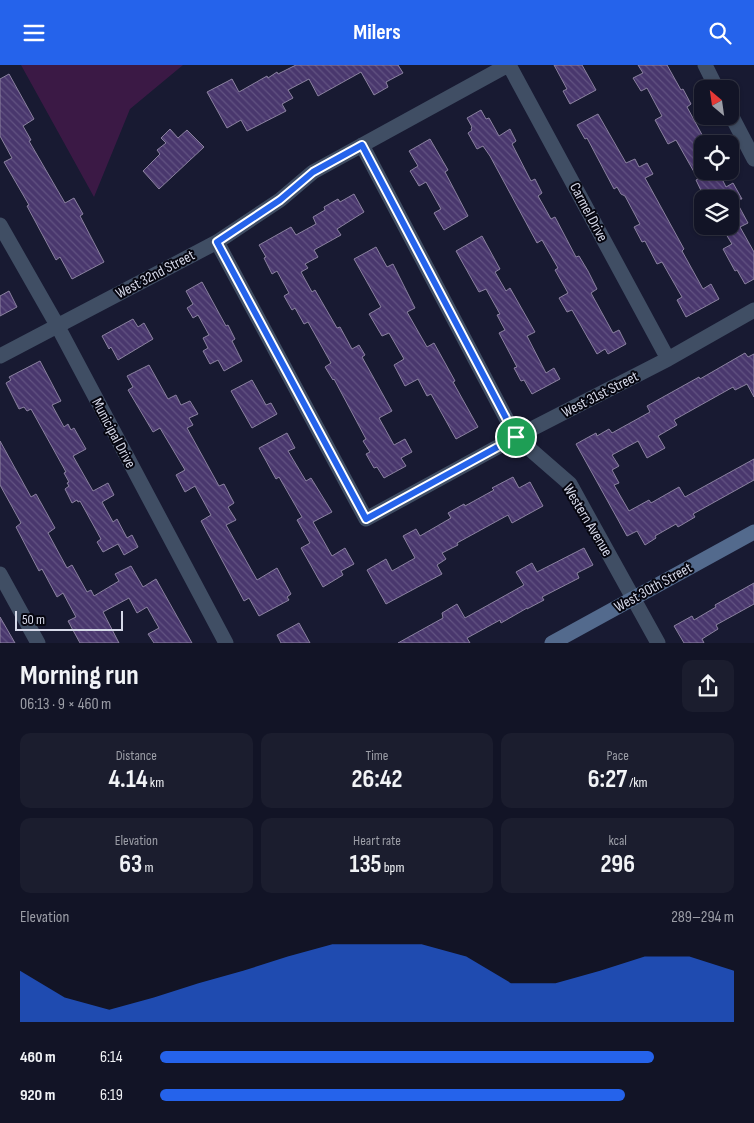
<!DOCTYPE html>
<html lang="en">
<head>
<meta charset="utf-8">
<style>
	body { margin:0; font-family:"Sofia Sans Condensed",sans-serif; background:#1b1d2e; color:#f1f3f6; height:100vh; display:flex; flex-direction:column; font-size:19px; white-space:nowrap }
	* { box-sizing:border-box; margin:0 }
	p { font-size:16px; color:#9c9ea7 }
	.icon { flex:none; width:28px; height:28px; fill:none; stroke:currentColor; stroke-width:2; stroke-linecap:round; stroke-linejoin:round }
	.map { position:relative; height:578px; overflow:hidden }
	.panel { display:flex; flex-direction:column; background:#121426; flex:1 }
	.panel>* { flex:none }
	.needle { width:32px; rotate:331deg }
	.buttons { position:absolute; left:694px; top:15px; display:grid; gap:10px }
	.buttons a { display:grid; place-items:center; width:45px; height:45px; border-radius:10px; background:#121426; box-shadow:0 1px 4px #0004,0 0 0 1px #313343; font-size:25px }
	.scale { position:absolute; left:15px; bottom:12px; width:108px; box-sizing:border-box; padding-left:5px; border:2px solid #d6d9e9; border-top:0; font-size:14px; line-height:18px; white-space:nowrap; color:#d6d9e9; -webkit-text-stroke:4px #060610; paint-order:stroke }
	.pin { position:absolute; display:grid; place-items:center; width:42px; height:42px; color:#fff; margin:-21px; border:2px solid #fff; border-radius:50%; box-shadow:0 1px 5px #0007 }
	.round { display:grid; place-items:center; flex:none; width:52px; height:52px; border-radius:10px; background:#1b1d2e }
	.head { display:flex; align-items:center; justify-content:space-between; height:85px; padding:0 20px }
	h1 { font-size:28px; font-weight:700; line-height:38px }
	.metrics { display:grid; grid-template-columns:repeat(3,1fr); gap:8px; height:85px; padding:5px 20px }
	.metrics div { display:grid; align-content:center; border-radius:10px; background:#1b1d2e; text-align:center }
	.metrics b { font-size:25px; font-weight:700 }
	.metrics small { font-size:14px; font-weight:400 }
	.metrics p { font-size:14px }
	.chart { height:140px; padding:10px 20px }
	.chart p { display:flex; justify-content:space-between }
	.chart svg { width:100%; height:90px; margin-top:5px; fill:#2563eb; opacity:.7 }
	ul { padding:0 20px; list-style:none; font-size:16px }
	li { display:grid; grid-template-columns:80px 60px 1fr; align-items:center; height:38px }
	li i { height:12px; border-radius:6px; background:#2563eb }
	header { display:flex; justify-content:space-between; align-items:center; height:65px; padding:0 20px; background:#2563eb; color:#fff; font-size:22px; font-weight:700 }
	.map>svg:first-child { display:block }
	.grass { fill:#3b1945 }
	.building { fill:url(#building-back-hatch); stroke:#8b82a0 }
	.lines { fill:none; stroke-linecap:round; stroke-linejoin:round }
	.minor { stroke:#404e64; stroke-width:15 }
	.secondary { stroke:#536a8d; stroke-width:15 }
	.route-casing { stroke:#fff; stroke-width:10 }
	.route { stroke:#2563eb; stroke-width:6 }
	.labels { text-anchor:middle; stroke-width:4; stroke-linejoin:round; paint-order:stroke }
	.street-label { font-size:15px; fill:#d6d9e9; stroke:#060610 }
</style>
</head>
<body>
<header><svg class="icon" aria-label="menu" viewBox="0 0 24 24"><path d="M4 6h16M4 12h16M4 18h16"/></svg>Milers<svg class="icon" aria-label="search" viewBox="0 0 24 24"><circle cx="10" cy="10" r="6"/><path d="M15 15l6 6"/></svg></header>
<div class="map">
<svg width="754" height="578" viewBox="0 0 754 578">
	<defs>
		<pattern id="building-back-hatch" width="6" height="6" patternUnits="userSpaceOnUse" patternTransform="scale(1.25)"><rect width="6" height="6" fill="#49376d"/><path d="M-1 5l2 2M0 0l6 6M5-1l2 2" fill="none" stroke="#625382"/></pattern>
	</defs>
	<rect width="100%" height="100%" fill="#181a32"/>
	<path class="grass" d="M 21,0 L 183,0 L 130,44 L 94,132 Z"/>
	<path class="building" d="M 296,0 L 398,0 L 403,8 L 386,17 L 388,22 L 374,30 L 361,7 L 318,31 L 309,14 L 288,25 L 293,33 L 282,39 L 286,46 L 247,66 L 241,55 L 227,63 L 207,27 L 232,14 L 239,27 L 267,11 L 268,13 L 277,7 L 278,9 Z
		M 554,0 L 582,0 L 596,25 L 570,39 L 563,26 L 567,24 Z
		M 638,0 L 667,0 L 681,25 L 683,24 L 691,39 L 687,42 L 707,79 L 702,79 L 702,106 L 718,106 L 726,122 L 733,118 L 742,134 L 735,134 L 748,158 L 740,162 L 754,187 L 754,214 L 745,219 L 737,205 L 735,206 L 723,184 L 732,179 L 721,161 L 730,161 L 730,134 L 705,134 L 696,115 L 698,114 L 676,75 L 668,79 L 655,55 L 662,51 L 647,23 L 641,26 L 633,13 L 643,8 Z
		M 9,9 L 34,54 L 23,61 L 31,75 L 29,76 L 65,138 L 74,133 L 83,149 L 80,151 L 104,197 L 72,214 L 60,192 L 56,195 L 27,141 L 29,140 L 4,97 L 12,93 L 0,71 L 0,14 Z
		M 481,45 L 486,54 L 489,53 L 499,71 L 510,64 L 516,76 L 512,79 L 531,116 L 535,114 L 542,128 L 538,131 L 551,154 L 555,152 L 576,192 L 579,191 L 588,206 L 597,224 L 591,228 L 613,268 L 619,265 L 626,279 L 608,289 L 605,284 L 597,289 L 572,245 L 567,247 L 559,233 L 568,228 L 555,205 L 558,203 L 542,175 L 537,178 L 490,91 L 483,81 L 477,84 L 468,68 L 472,65 L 471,63 L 472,62 L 467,53 Z
		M 598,49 L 626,98 L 635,94 L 639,102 L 647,98 L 653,109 L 645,113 L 684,184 L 682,186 L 703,224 L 711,219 L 719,234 L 686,252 L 677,235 L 682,232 L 662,197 L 657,199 L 645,176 L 642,177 L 634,162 L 640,159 L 625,131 L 621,129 L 617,122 L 614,124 L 587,73 L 585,74 L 577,60 Z
		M 170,64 L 178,73 L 187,65 L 204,82 L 159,124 L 143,106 L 160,89 L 157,85 L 166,78 L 161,73 Z
		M 430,74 L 448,105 L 445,107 L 468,151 L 444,165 L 434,148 L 441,144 L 426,117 L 419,121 L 410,106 L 418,101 L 409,86 Z
		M 354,129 L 364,147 L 337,164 L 341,170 L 314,185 L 318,192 L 305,199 L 308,203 L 301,207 L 312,227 L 315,225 L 337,263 L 340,262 L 352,284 L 359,280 L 365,290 L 362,292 L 392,346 L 379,353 L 394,380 L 405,374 L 412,387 L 401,393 L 406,401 L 384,413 L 377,402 L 374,403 L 366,389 L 370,387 L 363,376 L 366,374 L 334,314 L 333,315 L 325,302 L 331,298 L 308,257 L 304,259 L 295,243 L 292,245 L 284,231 L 289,228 L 277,206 L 272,209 L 264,193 L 266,192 L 259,180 L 291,162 L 296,170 L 316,159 L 313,152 L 325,145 L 324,142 L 338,134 L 340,137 Z
		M 482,171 L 500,204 L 495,207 L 506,226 L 510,223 L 535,267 L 527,271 L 546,308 L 554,303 L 560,314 L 532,329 L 524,315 L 521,316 L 514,303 L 517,302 L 499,268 L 505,265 L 497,250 L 500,249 L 486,224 L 479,227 L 456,186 Z
		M 376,182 L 387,202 L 393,199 L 415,243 L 407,247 L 427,282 L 434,278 L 455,316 L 453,317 L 478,362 L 456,374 L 431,329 L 427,331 L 418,314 L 405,321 L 394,300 L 404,294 L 389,268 L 382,271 L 369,249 L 381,242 L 354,194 Z
		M 202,217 L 226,261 L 228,260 L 235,274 L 232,276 L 242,296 L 224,306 L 218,295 L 210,299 L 203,286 L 208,283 L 203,273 L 209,270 L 198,250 L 193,253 L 187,243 L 193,239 L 186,226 Z
		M 9,226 L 17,242 L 0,251 L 0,231 Z
		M 133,254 L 138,262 L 144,258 L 153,274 L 118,295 L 111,282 L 109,284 L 102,271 Z
		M 745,288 L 748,292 L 754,289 L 754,332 L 747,319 L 735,325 L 733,322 L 674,355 L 677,360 L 658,371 L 665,383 L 647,393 L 638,376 L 612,390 L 619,401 L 612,405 L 619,418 L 614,420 L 629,446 L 649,435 L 651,438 L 679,422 L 685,432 L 754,394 L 754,415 L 693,449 L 695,452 L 678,462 L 676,459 L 655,471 L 656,473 L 645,480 L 637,466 L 627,471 L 576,379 L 596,368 L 597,371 L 609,364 L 612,368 L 650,347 L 647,341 L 699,312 L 700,314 Z
		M 40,296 L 61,336 L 52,340 L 64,362 L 68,359 L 71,365 L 74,363 L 86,384 L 73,391 L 93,426 L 108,418 L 114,430 L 102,437 L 113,457 L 117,454 L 127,473 L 132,470 L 138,482 L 124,490 L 118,479 L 103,487 L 97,477 L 101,474 L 80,436 L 78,437 L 77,435 L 72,438 L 65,424 L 69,421 L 67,418 L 69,417 L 64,408 L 66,407 L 31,344 L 27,346 L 24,342 L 19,344 L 6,318 L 11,315 L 9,312 Z
		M 149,300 L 168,334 L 176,330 L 181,340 L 190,336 L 198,349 L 189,353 L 193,360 L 187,363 L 219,421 L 224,419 L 234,438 L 228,442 L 236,455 L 226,460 L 257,515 L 277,503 L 291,529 L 287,532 L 289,535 L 259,551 L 249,533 L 244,536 L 201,456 L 211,450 L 195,421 L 185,427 L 176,410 L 185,405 L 160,363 L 153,367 L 128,325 L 133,322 L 127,311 Z
		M 252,315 L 266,340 L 271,338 L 277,349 L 252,363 L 231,326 Z
		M 287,368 L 295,383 L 288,386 L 306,416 L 311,413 L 332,447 L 313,457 L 332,491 L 345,483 L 354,499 L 341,506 L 343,510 L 323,522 L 301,483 L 310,478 L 297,455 L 302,452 L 279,412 L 276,414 L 259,383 Z
		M 0,376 L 31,432 L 36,429 L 55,463 L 48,468 L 67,503 L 72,500 L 87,527 L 91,525 L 94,531 L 119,516 L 115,509 L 131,501 L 143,522 L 156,514 L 192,578 L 154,578 L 148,569 L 159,563 L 147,542 L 137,548 L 129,533 L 103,547 L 119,578 L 80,578 L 68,556 L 76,552 L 63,528 L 57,532 L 42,504 L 39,506 L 16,462 L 21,458 L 0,420 Z
		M 513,412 L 519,423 L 530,417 L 543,441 L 512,458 L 508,450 L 457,478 L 458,480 L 442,488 L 446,494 L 437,500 L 442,509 L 386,539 L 367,505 L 386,494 L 392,506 L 415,493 L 403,471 L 416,464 L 420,471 L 451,453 L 448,448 L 464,439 L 465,441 L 494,425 L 492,423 Z
		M 584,483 L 593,500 L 577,508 L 579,513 L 542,532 L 544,535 L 527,544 L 527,543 L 501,558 L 500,555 L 467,573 L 470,578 L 398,578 L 443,553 L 442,548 L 457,539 L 465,553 L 524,520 L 516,507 L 532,498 L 537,507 Z
		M 754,518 L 754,539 L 716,560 L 718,564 L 702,574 L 704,578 L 684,578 L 674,561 L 692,551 L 694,555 L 716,542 L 715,540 Z
		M 0,552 L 15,578 L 0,578 Z
		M 299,558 L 310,578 L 281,578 L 277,570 Z"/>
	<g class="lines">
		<path class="minor" d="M 509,0 L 668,294
			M 705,0 L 717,24
			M 730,48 L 754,94
			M 362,80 L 516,372 L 570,419 L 658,578
			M 0,160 L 57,260 L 226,578
			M 217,177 L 366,454 L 516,372 L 668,294 L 754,245
			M 0,291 L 217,177 L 280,135 L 313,107 L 508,0
			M 0,509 L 38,578"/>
		<path class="secondary" d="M 552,578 L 754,467"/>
	</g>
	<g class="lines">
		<defs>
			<path id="route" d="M 362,80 L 516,372 L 366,454 L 217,177 L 280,135 L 313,107 Z"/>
		</defs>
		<use href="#route" class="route-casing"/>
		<use href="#route" class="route"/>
	</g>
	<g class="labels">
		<g class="street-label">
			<text transform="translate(589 147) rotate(62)" y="5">Carmel Drive</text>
			<text transform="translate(155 209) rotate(-28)" y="5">West 32nd Street</text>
			<text transform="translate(600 329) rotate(-27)" y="5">West 31st Street</text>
			<text transform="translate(114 368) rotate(62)" y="5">Municipal Drive</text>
			<text transform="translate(588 455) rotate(59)" y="5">Western Avenue</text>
			<text transform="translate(653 522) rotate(-29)" y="5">West 30th Street</text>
		</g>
	</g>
</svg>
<div class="buttons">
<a><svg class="needle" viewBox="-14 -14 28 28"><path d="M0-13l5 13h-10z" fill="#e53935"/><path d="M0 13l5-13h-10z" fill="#9c9ea7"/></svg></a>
<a><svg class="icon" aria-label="locate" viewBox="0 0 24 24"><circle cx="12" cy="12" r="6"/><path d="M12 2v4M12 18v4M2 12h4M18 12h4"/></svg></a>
<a><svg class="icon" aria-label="layers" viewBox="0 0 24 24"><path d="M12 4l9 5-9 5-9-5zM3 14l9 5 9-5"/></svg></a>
</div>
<div class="scale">50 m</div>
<div class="pin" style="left:516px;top:372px;background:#1e9e55"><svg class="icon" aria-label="arrive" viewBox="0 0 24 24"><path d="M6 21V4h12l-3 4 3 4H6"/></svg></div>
</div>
<section class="panel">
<div class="head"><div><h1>Morning run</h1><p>06:13 · 9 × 460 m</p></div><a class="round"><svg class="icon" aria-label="share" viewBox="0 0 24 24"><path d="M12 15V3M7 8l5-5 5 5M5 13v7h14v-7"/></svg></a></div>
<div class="metrics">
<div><p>Distance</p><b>4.14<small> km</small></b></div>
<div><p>Time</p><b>26:42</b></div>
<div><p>Pace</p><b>6:27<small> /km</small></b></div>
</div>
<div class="metrics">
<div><p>Elevation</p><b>63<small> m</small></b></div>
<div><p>Heart rate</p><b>135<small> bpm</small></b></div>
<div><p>kcal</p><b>296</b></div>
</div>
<div class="chart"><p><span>Elevation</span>289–294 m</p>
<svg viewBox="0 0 160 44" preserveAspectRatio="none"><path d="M0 44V19L10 32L20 38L30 32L40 25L50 19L60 12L70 6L80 6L90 6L100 12L110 25L120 25L130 19L140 12L150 12L160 19V44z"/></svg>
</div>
<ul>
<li><b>460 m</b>6:14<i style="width:86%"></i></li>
<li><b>920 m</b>6:19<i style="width:81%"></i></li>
</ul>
</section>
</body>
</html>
